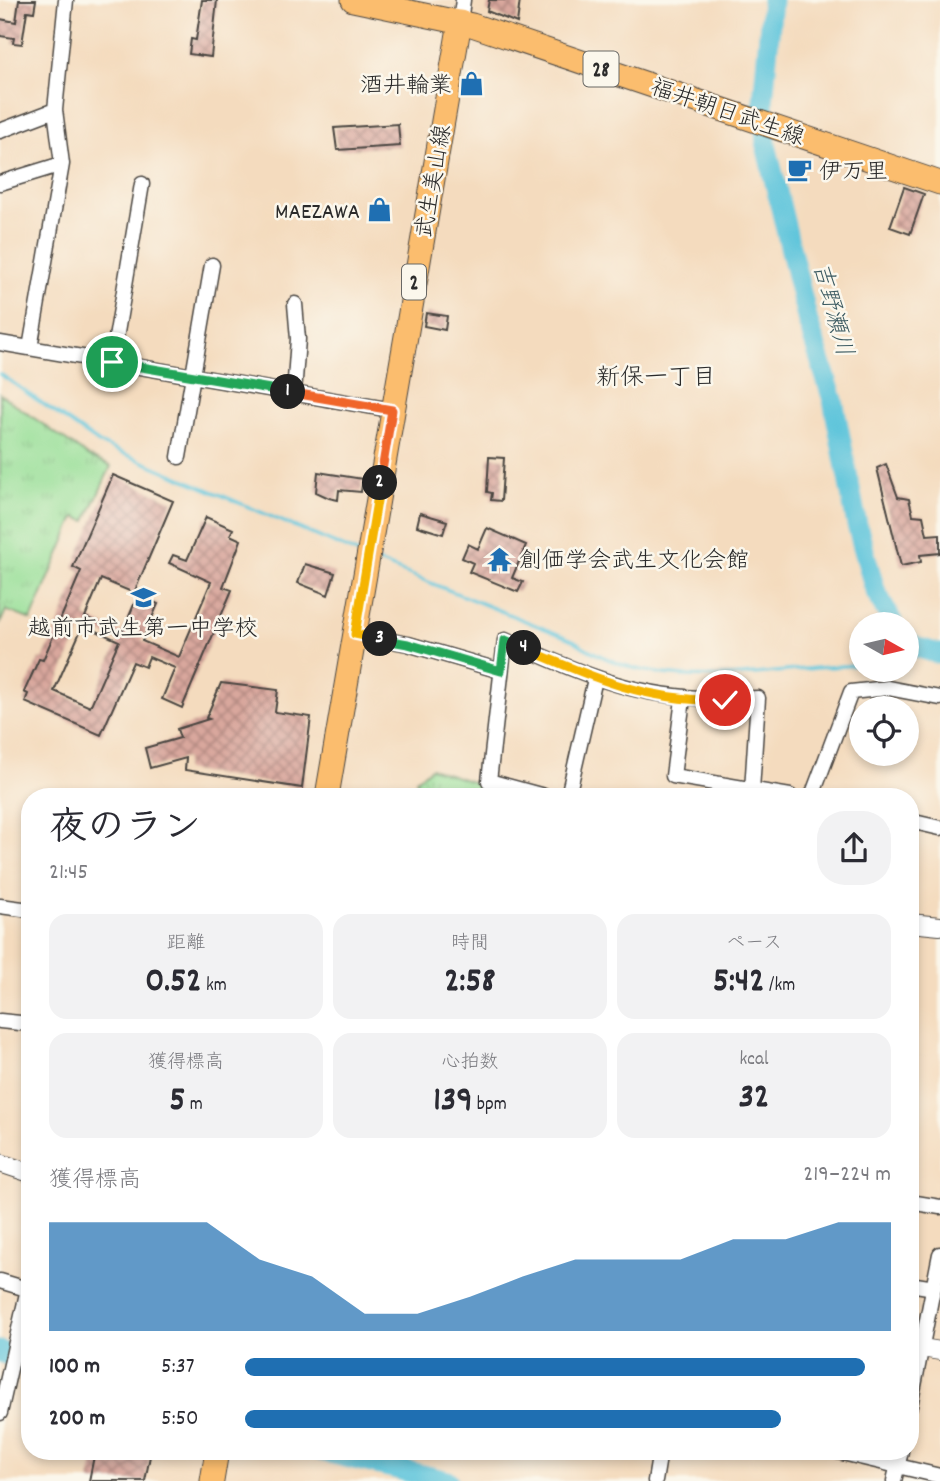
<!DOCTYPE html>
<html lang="ja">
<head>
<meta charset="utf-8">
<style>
	body { margin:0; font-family:Dekko,"Klee One",sans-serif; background:#f2f2f3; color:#2b2b33; height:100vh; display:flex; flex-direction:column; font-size:26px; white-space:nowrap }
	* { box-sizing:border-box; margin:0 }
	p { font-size:23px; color:#7c7c81 }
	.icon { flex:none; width:38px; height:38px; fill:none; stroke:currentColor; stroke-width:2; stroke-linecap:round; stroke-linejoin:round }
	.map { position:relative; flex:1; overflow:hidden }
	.side { position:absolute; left:21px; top:788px; width:898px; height:672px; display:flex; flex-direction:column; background:#fff; border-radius:28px; box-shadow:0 4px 10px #0003 }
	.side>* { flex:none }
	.needle { width:46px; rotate:98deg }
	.controls { position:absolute; left:849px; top:612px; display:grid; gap:14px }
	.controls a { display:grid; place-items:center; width:70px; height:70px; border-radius:50%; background:#fff; box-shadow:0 4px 10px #0003; font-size:35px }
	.pin { position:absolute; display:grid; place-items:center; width:60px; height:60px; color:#fff; margin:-30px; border:4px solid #fff; border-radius:50%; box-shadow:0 2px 7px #0007 }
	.km { position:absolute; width:35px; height:35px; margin:-18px; border-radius:50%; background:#222; color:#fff; font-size:19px; line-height:35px; text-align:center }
	.round { display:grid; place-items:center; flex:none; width:74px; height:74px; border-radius:28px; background:#f2f2f3 }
	.head { display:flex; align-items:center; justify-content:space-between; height:119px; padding:0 28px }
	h1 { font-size:38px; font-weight:700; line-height:52px }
	.stats { display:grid; grid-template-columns:repeat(3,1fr); gap:10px; height:119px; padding:7px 28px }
	.stats div { display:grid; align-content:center; border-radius:18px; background:#f2f2f3; text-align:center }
	.stats b { font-size:35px; font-weight:700 }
	.stats small { font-size:19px; font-weight:400 }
	.stats p { font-size:19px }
	.chart { height:196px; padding:14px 28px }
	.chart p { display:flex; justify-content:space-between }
	.chart svg { width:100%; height:126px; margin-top:7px; fill:#1f6fb2; opacity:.7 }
	ul { padding:0 28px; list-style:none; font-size:23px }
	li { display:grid; grid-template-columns:112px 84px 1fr; align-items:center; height:52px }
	li i { height:18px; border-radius:9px; background:#1f6fb2 }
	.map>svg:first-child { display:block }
	.grass { fill:url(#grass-tufts); stroke:#628562; stroke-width:2 }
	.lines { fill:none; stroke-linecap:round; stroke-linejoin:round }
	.stream { stroke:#5ec5db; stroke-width:3.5 }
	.river { stroke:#5ec5db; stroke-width:21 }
	.building { fill:url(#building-cross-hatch); fill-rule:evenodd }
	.minor-casing { stroke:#494541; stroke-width:17 }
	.tertiary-casing { stroke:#494541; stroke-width:20 }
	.primary-casing { stroke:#494541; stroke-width:25 }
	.minor { stroke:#fff; stroke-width:14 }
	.tertiary { stroke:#fff; stroke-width:18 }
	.primary { stroke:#fbbd6e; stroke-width:23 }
	.split-1-casing { stroke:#fff; stroke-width:14 }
	.split-2-casing { stroke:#fff; stroke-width:14 }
	.split-3-casing { stroke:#fff; stroke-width:14 }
	.split-4-casing { stroke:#fff; stroke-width:14 }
	.split-5-casing { stroke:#fff; stroke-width:14 }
	.split-1 { stroke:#22a559; stroke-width:9 }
	.split-2 { stroke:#f0652b; stroke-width:9 }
	.split-3 { stroke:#f5b400; stroke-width:9 }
	.split-4 { stroke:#22a559; stroke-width:9 }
	.split-5 { stroke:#f5b400; stroke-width:9 }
	.labels { text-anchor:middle; stroke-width:5; stroke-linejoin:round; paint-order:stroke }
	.shield { fill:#fbf7ec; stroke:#696865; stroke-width:2 }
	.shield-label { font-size:21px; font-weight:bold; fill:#2b2b2b }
	.poi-label { font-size:23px; fill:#2b2b2b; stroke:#fbf7ec; text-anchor:end }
	.street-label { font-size:23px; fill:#2b2b2b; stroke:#fbf7ec }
	.water-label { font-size:24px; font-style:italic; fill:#3a5960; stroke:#fbf7ec }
	.neighbourhood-label { font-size:24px; fill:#2b2b2b; stroke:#fbf7ec }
</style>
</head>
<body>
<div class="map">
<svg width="940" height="1481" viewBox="0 0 940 1481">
	<defs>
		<pattern id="grass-tufts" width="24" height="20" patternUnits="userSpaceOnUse" patternTransform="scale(1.75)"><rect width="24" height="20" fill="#98df98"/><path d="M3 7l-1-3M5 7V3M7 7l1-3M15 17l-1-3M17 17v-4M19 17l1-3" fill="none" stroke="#83c083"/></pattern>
		<pattern id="building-cross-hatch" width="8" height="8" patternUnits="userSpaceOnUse" patternTransform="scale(1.75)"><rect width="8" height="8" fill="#d9a79d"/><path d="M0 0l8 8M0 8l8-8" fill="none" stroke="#b08880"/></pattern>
	</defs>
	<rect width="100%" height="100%" fill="#fbf7ec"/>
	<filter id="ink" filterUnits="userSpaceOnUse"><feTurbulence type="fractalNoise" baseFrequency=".0143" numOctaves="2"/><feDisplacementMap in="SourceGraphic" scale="14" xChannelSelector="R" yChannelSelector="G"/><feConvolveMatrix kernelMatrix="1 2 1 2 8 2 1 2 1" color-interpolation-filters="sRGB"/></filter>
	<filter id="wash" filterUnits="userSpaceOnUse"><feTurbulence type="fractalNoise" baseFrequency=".00686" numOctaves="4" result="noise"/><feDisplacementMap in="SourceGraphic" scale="28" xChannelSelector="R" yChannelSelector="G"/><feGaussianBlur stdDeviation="1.57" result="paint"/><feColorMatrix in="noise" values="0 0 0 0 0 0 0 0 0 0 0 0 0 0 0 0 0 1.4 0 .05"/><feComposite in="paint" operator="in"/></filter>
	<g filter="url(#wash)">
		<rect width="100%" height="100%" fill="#f4dbbe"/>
		<path class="grass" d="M 0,394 L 88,456 L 111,466 L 86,521 L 75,517 L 31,620 L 6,610 L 0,624 Z
			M 431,768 L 481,785 L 480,796 L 419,796 L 416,780 Z"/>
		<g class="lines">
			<path class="stream" d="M 0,374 L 99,443 L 359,554
				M 376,561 L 573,640 C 662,701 762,668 861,665
				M 906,654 L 915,647"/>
			<path class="river" d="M 772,0 L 763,102 L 766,145 L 808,322 L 833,400 L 857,525 L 875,590 L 894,625
				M 906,639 L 915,647 L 940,654
				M 0,1351 L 30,1366
				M 321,1451 L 448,1481"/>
		</g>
		<g id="blocks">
			<path class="building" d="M 19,0 L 36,0 L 34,12 L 27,11 L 22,44 L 13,43 L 14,38 L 0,36 L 0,19 L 16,22 Z
				M 202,0 L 217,0 L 211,57 L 189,54 L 191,39 L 196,40 Z
				M 489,0 L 520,0 L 517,23 L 487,11 Z
				M 398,124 L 400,146 L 337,150 L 334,128 Z
				M 904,187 L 924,194 L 910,234 L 890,227 Z
				M 426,313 L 447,316 L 445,330 L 424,326 Z
				M 489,457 L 504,458 L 501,501 L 491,500 L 492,493 L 487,492 Z
				M 886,464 L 898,497 L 909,499 L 913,515 L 923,516 L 927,535 L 940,534 L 940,553 L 920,555 L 921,562 L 901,566 L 877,468 Z
				M 318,472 L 363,479 L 361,492 L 339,490 L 338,500 L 329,498 L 316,492 Z
				M 113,475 L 173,501 L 134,593 L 101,579 L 85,617 L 122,633 L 138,595 L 158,604 L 142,641 L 179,657 L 211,582 L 169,563 L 173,555 L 187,560 L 206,517 L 233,529 L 230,535 L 241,540 L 223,587 L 232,590 L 182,708 L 162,699 L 175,668 L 149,657 L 145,667 L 133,662 L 101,735 L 25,702 L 28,694 L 24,692 L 39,659 L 43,660 L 81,571 L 73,567 ZM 83,625 L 119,641 L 90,707 L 54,691 Z
				M 420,513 L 447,521 L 443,534 L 417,526 Z
				M 487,528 L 526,545 L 512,578 L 523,582 L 518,592 L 469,572 L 473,563 L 462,558 L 468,544 L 478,549 Z
				M 305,564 L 335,573 L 328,595 L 298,583 Z
				M 221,683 L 278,690 L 275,712 L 311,717 L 302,788 L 185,770 L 186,758 L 150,768 L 145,748 L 180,738 L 177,729 L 209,719 L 206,718 Z
				M 95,1451 L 151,1451 L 145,1481 L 89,1481 Z"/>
		</g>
	</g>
	<g filter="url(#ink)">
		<use href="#blocks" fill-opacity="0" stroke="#494541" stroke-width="2"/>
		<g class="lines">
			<defs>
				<path id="minor" d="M 460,22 L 463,0
					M 0,131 L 55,110
					M 0,183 L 62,164
					M 0,343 L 392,410
					M 30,348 L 62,164 L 55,110 L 66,0
					M 112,362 L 142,184
					M 294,393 L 298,339 L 295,304
					M 179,457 L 212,265
					M 355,634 L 408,644 L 501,671
					M 683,699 L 673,776 L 790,796
					M 544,796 L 489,781 L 505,640 C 601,682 649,704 758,698 L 752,790
					M 568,796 L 595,679
					M 812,796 L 851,692 L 888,688 L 940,698
					M 910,821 L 940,828
					M 0,906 L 30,910
					M 0,1021 L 30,1024
					M 910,1202 L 940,1207
					M 0,1281 L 30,1290
					M 910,1284 L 934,1288
					M 910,1406 L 940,1254
					M 0,1413 L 30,1280
					M 834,1451 L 940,1476
					M 655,1481 L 660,1451
					M 894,1481 L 901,1451"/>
				<path id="tertiary" d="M 910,923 L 940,926
					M 0,1163 L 30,1173
					M 910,1346 L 940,1351"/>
				<path id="primary" d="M 353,0 L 472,25 L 940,183
					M 327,796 L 460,22
					M 212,1481 L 217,1451"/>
			</defs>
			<use href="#minor" class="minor-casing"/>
			<use href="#tertiary" class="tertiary-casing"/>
			<use href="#primary" class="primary-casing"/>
			<use href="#minor" class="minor"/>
			<use href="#tertiary" class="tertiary"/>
			<use href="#primary" class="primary"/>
		</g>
	</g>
	<g class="lines" filter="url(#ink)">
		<defs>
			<path id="split-1" d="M 112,362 L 288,392"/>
			<path id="split-2" d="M 288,392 L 392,410 L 380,483"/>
			<path id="split-3" d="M 380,639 L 355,634 L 380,483"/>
			<path id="split-4" d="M 380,639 L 408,644 L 501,671 L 505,640 L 524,648"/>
			<path id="split-5" d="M 524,648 C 590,677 651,703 725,700"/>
		</defs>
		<use href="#split-1" class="split-1-casing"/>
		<use href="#split-2" class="split-2-casing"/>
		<use href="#split-3" class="split-3-casing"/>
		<use href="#split-4" class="split-4-casing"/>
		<use href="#split-5" class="split-5-casing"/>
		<use href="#split-1" class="split-1"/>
		<use href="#split-2" class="split-2"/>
		<use href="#split-3" class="split-3"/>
		<use href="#split-4" class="split-4"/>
		<use href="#split-5" class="split-5"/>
	</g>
	<defs>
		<symbol id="shop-bare" viewBox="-9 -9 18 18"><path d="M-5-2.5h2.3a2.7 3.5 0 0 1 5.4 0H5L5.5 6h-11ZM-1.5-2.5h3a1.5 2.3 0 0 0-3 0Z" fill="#1f6fb2" stroke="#fbf7ec" stroke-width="2.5" paint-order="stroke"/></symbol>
		<symbol id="cafe-bare" viewBox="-9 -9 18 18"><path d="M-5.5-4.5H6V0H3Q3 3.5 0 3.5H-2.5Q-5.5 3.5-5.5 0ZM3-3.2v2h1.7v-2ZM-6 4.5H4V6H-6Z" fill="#1f6fb2" stroke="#fbf7ec" stroke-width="2.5" paint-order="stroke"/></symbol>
		<symbol id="temple-bare" viewBox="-9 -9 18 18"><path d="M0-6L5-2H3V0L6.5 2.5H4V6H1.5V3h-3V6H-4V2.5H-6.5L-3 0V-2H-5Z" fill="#1f6fb2" stroke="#fbf7ec" stroke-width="2.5" paint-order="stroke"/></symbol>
		<symbol id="school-bare" viewBox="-9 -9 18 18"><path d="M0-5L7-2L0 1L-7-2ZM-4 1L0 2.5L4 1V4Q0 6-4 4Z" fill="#1f6fb2" stroke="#fbf7ec" stroke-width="2.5" paint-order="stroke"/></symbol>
	</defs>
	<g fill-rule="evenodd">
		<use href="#shop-bare" x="454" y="66" width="35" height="35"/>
		<use href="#cafe-bare" x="782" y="152" width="35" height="35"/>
		<use href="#shop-bare" x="362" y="192" width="35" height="35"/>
		<use href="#temple-bare" x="482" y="542" width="35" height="35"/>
		<use href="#school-bare" x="126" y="580" width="35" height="35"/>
	</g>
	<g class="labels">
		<g class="shield">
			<rect x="583.5" y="51.5" width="35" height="35" rx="5"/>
			<rect x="402" y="264.5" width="24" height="35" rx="5"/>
		</g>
		<g class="shield-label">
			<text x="601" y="76">28</text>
			<text x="414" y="289">2</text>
		</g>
		<g class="poi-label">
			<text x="452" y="92">酒井輪業</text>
			<text x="819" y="178" text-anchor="start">伊万里</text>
			<text x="360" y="218">MAEZAWA</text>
			<text x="519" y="567" text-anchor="start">創価学会武生文化会館</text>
			<text x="143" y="635" text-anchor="middle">越前市武生第一中学校</text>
		</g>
		<g class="street-label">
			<text transform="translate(728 111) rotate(19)" y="8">福井朝日武生線</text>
			<text transform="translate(432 181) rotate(-80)" y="8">武生美山線</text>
		</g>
		<g class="water-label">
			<text transform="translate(834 309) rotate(75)" y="8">吉野瀬川</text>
		</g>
		<g class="neighbourhood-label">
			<text x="656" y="384">新保一丁目</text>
		</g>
	</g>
</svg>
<div class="controls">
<a><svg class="needle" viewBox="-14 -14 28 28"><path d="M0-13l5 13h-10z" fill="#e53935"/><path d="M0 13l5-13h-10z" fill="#7c7c81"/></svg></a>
<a><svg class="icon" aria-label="locate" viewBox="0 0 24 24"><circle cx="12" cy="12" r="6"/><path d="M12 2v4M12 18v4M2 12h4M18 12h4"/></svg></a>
</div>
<div class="pin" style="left:112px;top:362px;background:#1e9e55"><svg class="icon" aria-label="arrive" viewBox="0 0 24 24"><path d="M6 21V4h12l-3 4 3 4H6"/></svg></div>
<div class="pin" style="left:725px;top:700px;background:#d93025"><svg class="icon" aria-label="check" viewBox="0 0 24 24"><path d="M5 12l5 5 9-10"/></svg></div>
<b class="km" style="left:288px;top:392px">1</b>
<b class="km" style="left:380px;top:483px">2</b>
<b class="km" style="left:380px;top:639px">3</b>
<b class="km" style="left:524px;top:648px">4</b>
<section class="side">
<div class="head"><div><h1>夜のラン</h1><p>21:45</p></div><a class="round"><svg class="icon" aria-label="share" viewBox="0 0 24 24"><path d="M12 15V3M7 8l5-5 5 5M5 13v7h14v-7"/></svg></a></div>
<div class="stats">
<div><p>距離</p><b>0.52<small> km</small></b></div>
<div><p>時間</p><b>2:58</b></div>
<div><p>ペース</p><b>5:42<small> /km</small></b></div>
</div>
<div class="stats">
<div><p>獲得標高</p><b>5<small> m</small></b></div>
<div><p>心拍数</p><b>139<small> bpm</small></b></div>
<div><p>kcal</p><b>32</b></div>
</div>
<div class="chart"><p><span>獲得標高</span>219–224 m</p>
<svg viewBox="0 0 160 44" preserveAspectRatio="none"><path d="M0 44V6L10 6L20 6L30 6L40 19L50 25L60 38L70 38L80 32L90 25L100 19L110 19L120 19L130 12L140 12L150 6L160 6V44z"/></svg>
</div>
<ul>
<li><b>100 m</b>5:37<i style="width:96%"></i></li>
<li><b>200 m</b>5:50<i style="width:83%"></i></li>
</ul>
</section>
</div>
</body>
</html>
